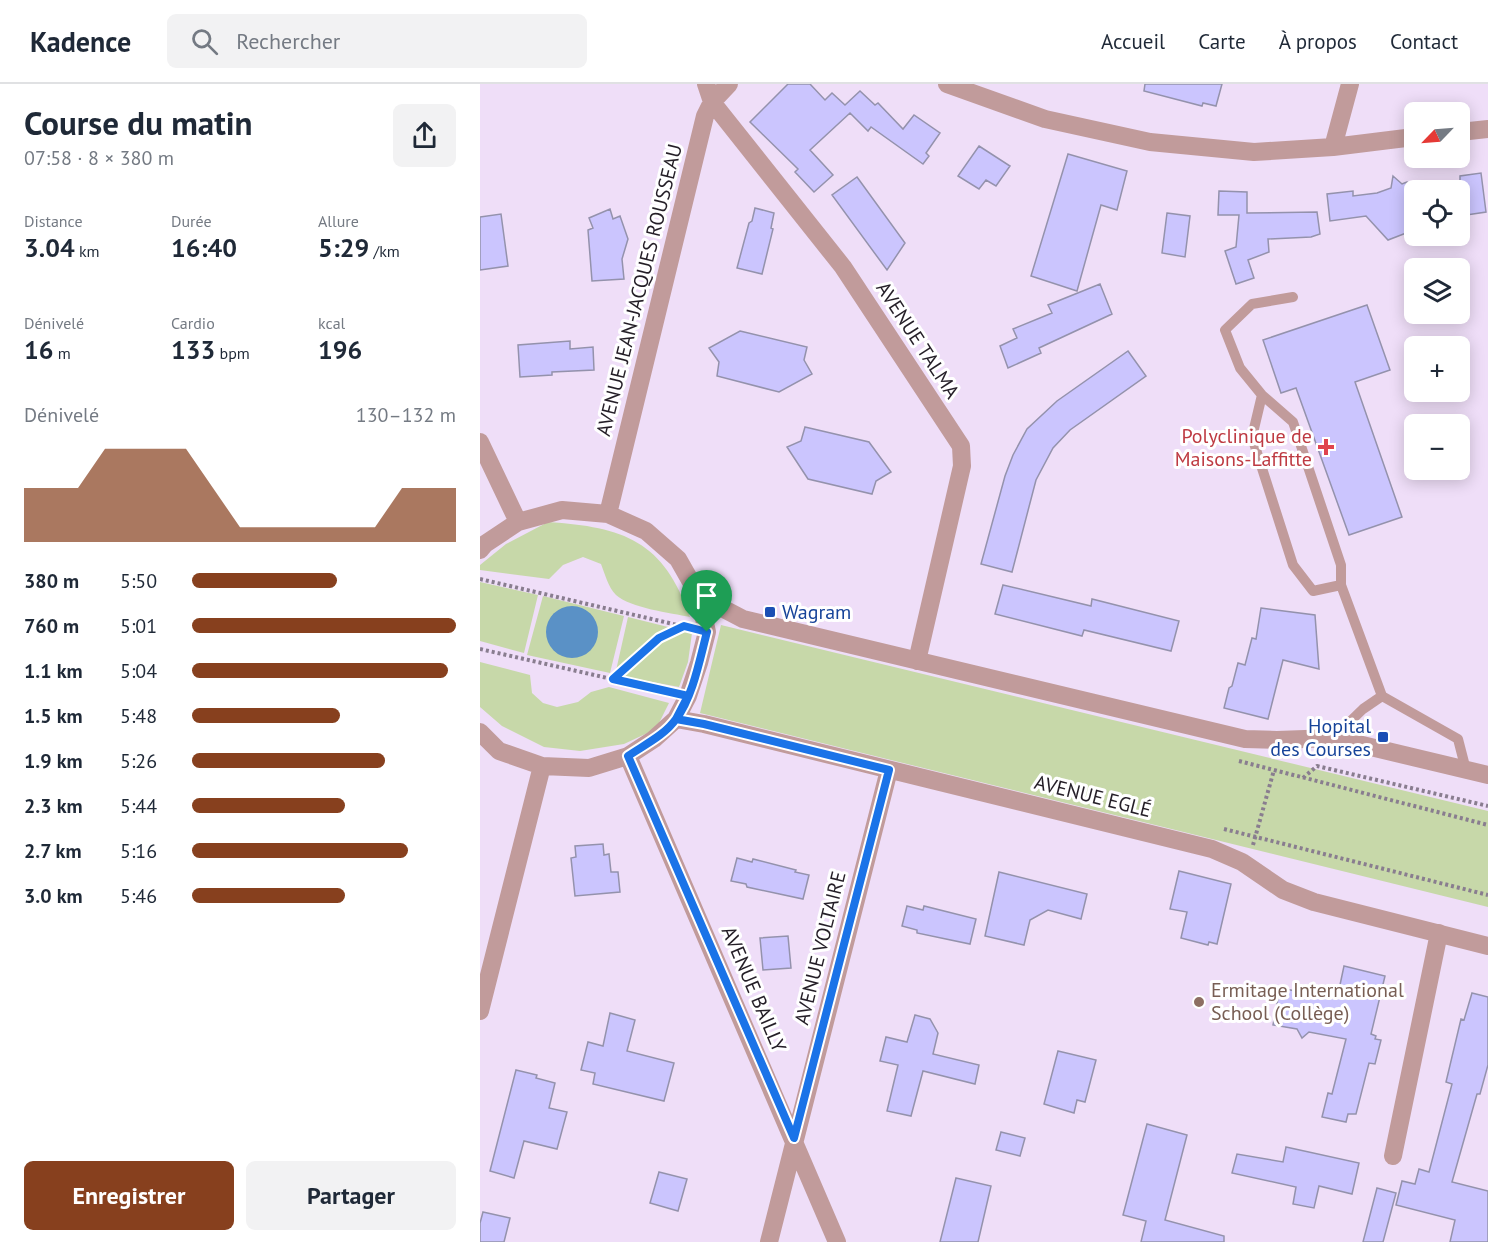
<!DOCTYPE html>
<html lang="fr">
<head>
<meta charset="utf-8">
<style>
	body { margin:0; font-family:"PT Sans",sans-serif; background:#f2f2f3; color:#1f2937; height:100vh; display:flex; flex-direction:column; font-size:22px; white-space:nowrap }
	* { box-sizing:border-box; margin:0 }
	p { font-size:20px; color:#747a83 }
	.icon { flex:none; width:33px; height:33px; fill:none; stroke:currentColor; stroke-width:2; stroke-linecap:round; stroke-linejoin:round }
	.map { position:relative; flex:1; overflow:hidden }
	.panel { display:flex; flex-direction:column; background:#fff; width:480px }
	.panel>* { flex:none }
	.needle { width:39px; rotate:245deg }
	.tools { position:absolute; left:924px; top:18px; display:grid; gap:12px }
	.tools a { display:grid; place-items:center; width:66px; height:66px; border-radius:9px; background:#fff; box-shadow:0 3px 15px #0003; font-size:30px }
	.pin { position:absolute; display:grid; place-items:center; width:51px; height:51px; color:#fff; margin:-62px -26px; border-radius:50% 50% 50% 0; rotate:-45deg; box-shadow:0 0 6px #0007 }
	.pin .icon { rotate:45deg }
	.round { display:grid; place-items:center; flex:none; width:63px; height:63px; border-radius:9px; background:#f2f2f3 }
	.overview { display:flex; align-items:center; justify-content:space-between; height:102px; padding:0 24px }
	h1 { font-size:33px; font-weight:800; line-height:45px }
	.metrics { display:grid; grid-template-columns:repeat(3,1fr); gap:9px; height:102px; padding:6px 24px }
	.metrics div { display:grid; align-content:center }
	.metrics b { font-size:26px; font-weight:800 }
	.metrics small { font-size:16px; font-weight:400 }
	.metrics p { font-size:16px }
	.chart { height:168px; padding:12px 24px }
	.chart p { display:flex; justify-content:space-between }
	.chart svg { width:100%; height:108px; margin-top:6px; fill:#87401e; opacity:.7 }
	.action { display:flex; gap:12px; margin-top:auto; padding:12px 24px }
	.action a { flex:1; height:69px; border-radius:9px; background:#87401e; color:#fff; font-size:24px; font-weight:800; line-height:69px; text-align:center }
	.action a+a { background:#f2f2f3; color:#1f2937 }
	ul { padding:0 24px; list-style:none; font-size:20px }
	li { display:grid; grid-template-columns:96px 72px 1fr; align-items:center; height:45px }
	li i { height:15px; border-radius:8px; background:#87401e }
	header { display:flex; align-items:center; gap:36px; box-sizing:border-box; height:84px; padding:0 30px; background:#fff; border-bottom:2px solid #e0e1e3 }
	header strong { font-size:28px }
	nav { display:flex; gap:33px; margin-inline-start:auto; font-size:21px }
	.search { width:420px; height:54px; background:#f2f2f3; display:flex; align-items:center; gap:15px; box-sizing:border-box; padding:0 21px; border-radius:9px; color:#747a83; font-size:22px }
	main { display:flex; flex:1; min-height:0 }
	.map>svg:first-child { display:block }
	.green { fill:#c7d8a9 }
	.water { fill:#5a91c6 }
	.building { fill:#cbc5fe; stroke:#9492ac; stroke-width:1.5 }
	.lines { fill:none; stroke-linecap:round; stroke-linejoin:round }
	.path { stroke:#897d8f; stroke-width:4; stroke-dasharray:3 3; stroke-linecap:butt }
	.service { stroke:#c19b9b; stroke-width:10 }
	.minor { stroke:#c19b9b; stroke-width:18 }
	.route-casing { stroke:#fff; stroke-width:12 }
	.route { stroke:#1a73e8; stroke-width:8 }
	.health-dot { fill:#e0444e; stroke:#fff; stroke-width:2 }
	.transit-dot { fill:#1a4fb4; stroke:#fff; stroke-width:2 }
	.education-dot { fill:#8d6e63; stroke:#fff; stroke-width:2 }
	.labels { text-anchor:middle; stroke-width:6; stroke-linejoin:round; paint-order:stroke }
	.street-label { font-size:20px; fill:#241e27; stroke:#fff }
	.health-label { font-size:20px; fill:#be3a42; stroke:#fff; text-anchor:end }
	.transit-label { font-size:20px; fill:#164399; stroke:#fff; text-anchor:start }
	.education-label { font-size:20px; fill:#785e54; stroke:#fff; text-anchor:start }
</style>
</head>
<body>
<header>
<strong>Kadence</strong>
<div class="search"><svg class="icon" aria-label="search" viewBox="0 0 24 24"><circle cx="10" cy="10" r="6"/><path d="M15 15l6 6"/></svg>Rechercher</div>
<nav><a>Accueil</a><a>Carte</a><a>À propos</a><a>Contact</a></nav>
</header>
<main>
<section class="panel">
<div class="overview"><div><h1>Course du matin</h1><p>07:58 · 8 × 380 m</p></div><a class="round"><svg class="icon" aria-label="share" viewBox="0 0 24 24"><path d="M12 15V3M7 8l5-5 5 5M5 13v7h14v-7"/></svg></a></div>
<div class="metrics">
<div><p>Distance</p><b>3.04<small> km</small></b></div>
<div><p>Durée</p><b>16:40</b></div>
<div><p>Allure</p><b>5:29<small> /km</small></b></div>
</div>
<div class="metrics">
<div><p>Dénivelé</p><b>16<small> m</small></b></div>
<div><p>Cardio</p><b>133<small> bpm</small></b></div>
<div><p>kcal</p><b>196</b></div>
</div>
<div class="chart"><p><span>Dénivelé</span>130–132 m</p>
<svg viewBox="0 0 160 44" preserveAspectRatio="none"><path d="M0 44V22L10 22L20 22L30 6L40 6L50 6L60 6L70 22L80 38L90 38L100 38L110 38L120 38L130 38L140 22L150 22L160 22V44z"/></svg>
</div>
<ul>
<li><b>380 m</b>5:50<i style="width:55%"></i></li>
<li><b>760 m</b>5:01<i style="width:100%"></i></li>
<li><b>1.1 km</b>5:04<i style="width:97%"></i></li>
<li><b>1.5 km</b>5:48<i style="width:56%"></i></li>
<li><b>1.9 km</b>5:26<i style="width:73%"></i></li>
<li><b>2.3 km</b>5:44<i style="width:58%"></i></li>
<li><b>2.7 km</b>5:16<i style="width:82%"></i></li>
<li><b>3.0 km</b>5:46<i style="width:58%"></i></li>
</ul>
<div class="action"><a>Enregistrer</a><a>Partager</a></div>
</section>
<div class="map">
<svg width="1008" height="1158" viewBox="0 0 1008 1158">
	<rect width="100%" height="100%" fill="#efdef8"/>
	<path class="green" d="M 68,438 C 144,443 184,457 210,533 C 191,529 150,524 136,511 C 128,503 125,490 121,480 L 103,473 L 83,481 L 69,495 L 0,486 L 0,481 L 26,460 Z
		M 0,498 L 58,511 L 44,569 L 0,557 Z
		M 63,512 L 144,532 L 130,589 L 47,571 Z
		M 148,533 L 212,549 L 208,578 L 199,603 L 135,591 Z
		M 241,541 L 1008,727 L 1008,823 L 220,629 Z
		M 0,578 L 50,591 L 52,609 L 63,619 L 77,623 L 98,618 L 111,608 L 129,603 L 189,619 L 176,645 L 144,660 L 100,667 L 64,663 L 22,642 L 0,623 Z"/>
	<path class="water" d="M66 548a26 26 0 1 1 52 0a26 26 0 1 1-52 0Z"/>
	<path class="building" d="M 308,0 L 330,0 L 345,16 L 352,9 L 365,21 L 380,7 L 395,21 L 398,19 L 423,45 L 434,31 L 460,49 L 446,69 L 449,72 L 443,80 L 391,43 L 388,47 L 370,29 L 330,66 L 353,91 L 334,108 L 315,88 L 318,85 L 270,38 Z
		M 665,0 L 742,0 L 736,22 L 723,19 L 722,22 L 664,7 Z
		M 499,62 L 530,82 L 516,102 L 506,96 L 499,105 L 478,92 Z
		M 588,70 L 647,87 L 637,126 L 621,121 L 597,207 L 551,192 Z
		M 1001,89 L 1006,128 L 980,132 L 980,92 Z
		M 913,92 L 922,100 L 927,98 L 934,119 L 934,146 L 908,156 L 886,132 L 850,137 L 847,110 L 873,107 L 873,112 L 897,109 L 911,104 Z
		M 377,93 L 425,159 L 407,186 L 352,111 Z
		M 739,107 L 767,108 L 767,129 L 837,128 L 840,150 L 831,153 L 788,155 L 789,168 L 768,176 L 774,194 L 756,200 L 745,167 L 756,163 L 759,131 L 738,131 Z
		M 275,124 L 294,129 L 291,144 L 293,145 L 282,190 L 257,184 L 269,139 L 272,137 Z
		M 130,125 L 133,135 L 140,132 L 148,155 L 142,175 L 144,195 L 112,197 L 108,146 L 113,144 L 109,134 Z
		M 687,129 L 710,132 L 705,173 L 682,169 Z
		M 21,130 L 28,182 L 0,186 L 0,133 Z
		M 620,200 L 632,230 L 559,264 L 561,269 L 528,284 L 520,262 L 537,254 L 533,245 L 572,229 L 568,221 Z
		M 887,221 L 910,286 L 875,298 L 922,433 L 869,451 L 816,304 L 801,309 L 783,256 Z
		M 260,247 L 327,263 L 324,276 L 332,290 L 299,308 L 237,292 L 239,278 L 229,264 Z
		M 90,257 L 90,265 L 113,263 L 114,286 L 72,288 L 72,291 L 40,293 L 38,261 Z
		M 648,267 L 666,292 L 590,346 L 573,364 L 556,396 L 532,488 L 501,480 L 525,392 L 533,371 L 547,345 L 577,317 Z
		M 325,343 L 389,358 L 411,388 L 396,397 L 392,410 L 328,395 L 307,363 L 321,357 Z
		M 523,501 L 611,522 L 612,515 L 699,537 L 691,567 L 604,546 L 602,552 L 515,530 Z
		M 781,524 L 835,531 L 839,585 L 803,576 L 788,635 L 744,624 L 749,604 L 752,602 L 758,579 L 765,581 L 772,554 L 776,555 Z
		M 123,760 L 124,771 L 129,770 L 131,788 L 138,788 L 140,808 L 95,812 L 91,774 L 96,773 L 95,762 Z
		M 257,774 L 272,778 L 273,775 L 316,786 L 315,788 L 329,791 L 323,815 L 267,803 L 266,800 L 251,797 Z
		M 699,787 L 751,800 L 737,860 L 729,858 L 728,861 L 701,854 L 707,828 L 690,825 Z
		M 519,788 L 607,810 L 601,835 L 568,826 L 550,836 L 544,861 L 505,852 Z
		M 427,822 L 443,826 L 444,822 L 496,835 L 490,860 L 437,849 L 437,846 L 422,842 Z
		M 308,852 L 311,884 L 283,886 L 280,854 Z
		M 864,882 L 905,892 L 891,950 L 896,952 L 895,955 L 901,956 L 895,980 L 889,979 L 876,1030 L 868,1030 L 866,1038 L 842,1033 L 848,1009 L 852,1010 L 866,955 L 829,948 L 822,954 L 817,945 L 793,941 L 800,904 L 857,915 Z
		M 992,909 L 1008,913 L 1008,981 L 1000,1010 L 997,1010 L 972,1098 L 1008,1107 L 1008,1158 L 970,1158 L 975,1136 L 916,1121 L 922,1097 L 935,1100 L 939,1085 L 949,1088 L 972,1000 L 966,998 L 981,935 L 984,936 Z
		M 130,929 L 155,936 L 147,967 L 194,979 L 184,1017 L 113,1000 L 115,989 L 101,986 L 108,958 L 123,962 Z
		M 435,931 L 450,935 L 458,949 L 453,970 L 499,981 L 495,1000 L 443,987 L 431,1032 L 407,1027 L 418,981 L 400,977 L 406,953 L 427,958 Z
		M 578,967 L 616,976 L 605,1018 L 597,1016 L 594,1029 L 564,1020 Z
		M 36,986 L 57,991 L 56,994 L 75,999 L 69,1024 L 87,1028 L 77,1065 L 44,1057 L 34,1094 L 10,1087 Z
		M 667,1040 L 707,1051 L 685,1136 L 744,1152 L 744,1158 L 661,1158 L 666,1137 L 643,1131 Z
		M 521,1048 L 545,1054 L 540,1072 L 516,1066 Z
		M 806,1063 L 879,1079 L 872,1110 L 839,1102 L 834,1124 L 813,1120 L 816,1103 L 752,1089 L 757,1070 L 803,1078 Z
		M 179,1088 L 207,1095 L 198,1127 L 170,1119 Z
		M 476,1094 L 511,1102 L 498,1158 L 460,1158 Z
		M 897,1104 L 916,1109 L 903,1158 L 883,1158 Z
		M 3,1128 L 30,1134 L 24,1158 L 0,1158 L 0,1139 Z"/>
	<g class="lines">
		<path class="path" d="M 0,495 L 206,543
			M 0,565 L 189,608
			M 133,594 L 179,554 L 204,542
			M 759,677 L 1008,741
			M 823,694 L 837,682 L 1008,722
			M 744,745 L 1008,811
			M 773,761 L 794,686"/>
		<path class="service" d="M 782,311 L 760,284 L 745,246 L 772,220 L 813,213
			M 861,501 L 833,507 L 813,481 L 772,353 L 782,311 L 813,338 L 861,481 L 861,501 L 902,612
			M 853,654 L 883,625 L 902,612 L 978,655 L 986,686"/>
		<path class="minor" d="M 226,0 L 232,18 L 363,183 L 481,362 L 482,382 L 437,577
			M 467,0 L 565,35 L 670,58 L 774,68 L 853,63 L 934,53
			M 980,48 L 1008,45
			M 853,63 L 870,0
			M 0,358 L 38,438
			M 128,430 L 225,32 L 232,18 L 249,0
			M 0,466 L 5,460 L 38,438 L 82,426 L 128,430 L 166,447 L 198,475 L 219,512 L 227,548 L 219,579 L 208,612 L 196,635 L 174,655 L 148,672 L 109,684 L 62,682 L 19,667 L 0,648
			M 219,512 L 263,535 L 765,655 L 797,656 L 853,654 L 1008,691
			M 196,635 L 224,640 L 732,765 L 762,778 L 803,806 L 834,818 L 1008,862
			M 148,672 L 357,1158
			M 0,927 L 62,682
			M 913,1072 L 959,849
			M 289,1158 L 409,686"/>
	</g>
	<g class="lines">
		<defs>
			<path id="route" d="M 227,548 L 204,542 L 179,554 L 133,595 L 208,612 L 196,635 L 224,640 L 409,686 L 314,1054 L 148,672 C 164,661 185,651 196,635 C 213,613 220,574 227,548"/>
		</defs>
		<use href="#route" class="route-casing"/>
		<use href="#route" class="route"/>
	</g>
	<path class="health-dot" d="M843 354h6v6h6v6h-6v6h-6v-6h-6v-6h6z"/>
	<g class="transit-dot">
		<rect x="284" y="522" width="12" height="12" rx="3"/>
		<rect x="897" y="647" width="12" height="12" rx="3"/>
	</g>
	<circle class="education-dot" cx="719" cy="918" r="6"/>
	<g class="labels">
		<g class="street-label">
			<text transform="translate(159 206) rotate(-76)" y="7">AVENUE JEAN-JACQUES ROUSSEAU</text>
			<text transform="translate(438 256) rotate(57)" y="7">AVENUE TALMA</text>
			<text transform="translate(613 712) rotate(14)" y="7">AVENUE EGLÉ</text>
			<text transform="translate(340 864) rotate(-76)" y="7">AVENUE VOLTAIRE</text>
			<text transform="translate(274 905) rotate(67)" y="7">AVENUE BAILLY</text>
		</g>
		<g class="health-label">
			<text x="832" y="359">Polyclinique de<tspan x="832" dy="23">Maisons-Laffitte</tspan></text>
		</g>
		<g class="transit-label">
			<text x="302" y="535">Wagram</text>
			<text x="891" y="649" text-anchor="end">Hopital<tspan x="891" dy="23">des Courses</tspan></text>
		</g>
		<g class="education-label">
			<text x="731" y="913">Ermitage International<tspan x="731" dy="23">School (Collège)</tspan></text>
		</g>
	</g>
</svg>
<div class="tools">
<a><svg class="needle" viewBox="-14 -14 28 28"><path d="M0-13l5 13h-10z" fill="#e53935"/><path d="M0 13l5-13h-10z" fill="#747a83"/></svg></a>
<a><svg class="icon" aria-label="locate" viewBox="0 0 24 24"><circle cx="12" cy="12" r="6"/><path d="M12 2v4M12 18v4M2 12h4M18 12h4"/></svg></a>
<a><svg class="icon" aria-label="layers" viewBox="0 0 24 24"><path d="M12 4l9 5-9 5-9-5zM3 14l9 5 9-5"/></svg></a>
<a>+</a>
<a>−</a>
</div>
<div class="pin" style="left:227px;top:548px;background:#1e9e55"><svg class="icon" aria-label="arrive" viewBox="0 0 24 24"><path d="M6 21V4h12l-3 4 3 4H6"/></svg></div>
</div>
</main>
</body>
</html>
